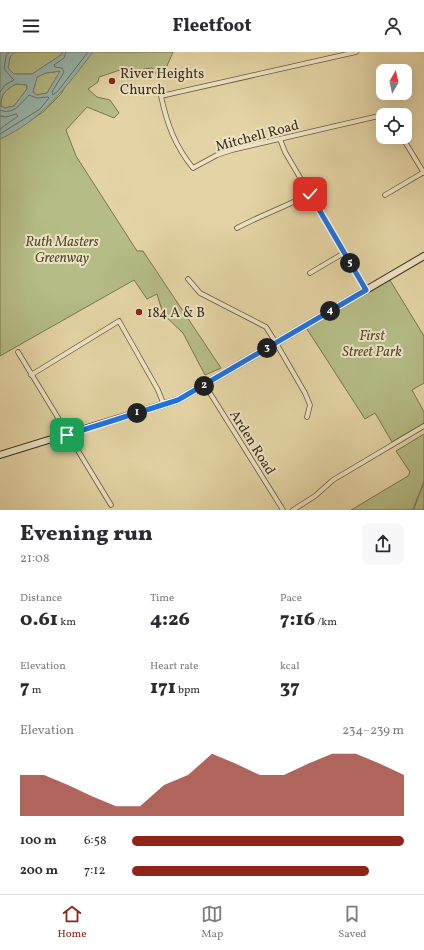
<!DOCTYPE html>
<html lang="en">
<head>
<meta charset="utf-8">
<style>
	body { margin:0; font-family:Vollkorn,serif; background:#f7f7f7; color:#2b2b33; height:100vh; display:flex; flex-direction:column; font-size:15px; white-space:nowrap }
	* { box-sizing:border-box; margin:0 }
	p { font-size:13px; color:#7c7c81 }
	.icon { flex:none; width:22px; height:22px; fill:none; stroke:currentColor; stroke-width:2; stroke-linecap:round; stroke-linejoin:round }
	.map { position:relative; height:458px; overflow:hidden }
	.panel { display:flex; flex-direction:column; background:#fff; flex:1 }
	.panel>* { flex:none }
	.needle { width:26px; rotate:9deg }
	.controls { position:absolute; left:376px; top:12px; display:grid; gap:8px }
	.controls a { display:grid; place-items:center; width:36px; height:36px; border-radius:8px; background:#fff; box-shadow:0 4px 16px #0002; font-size:20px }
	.pin { position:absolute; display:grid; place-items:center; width:34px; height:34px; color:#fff; margin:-17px; border-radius:8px; box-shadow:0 2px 6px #0006 }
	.km { position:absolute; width:20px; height:20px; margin:-10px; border-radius:50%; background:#222; color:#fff; font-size:11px; line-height:20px; text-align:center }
	.round { display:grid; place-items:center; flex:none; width:42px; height:42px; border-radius:8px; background:#f7f7f7 }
	.overview { display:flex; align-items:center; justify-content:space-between; height:68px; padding:0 20px }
	h1 { font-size:22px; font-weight:800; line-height:30px }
	.figures { display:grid; grid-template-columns:repeat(3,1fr); gap:6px; height:68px; padding:4px 20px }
	.figures div { display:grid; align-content:center }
	.figures b { font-size:20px; font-weight:800 }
	.figures small { font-size:11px; font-weight:400 }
	.figures p { font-size:11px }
	.chart { height:112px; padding:8px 20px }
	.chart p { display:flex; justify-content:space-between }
	.chart svg { width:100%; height:72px; margin-top:4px; fill:#8f2418; opacity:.7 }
	ul { padding:0 20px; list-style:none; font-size:13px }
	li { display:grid; grid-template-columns:64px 48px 1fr; align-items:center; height:30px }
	li i { height:10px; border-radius:5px; background:#8f2418 }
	header { display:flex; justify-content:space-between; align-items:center; height:52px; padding:0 20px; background:#fff; font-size:18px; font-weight:800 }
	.menu { display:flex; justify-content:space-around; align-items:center; height:56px; border-top:1px solid #e1e1e2; background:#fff; font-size:11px; color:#7c7c81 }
	.menu a { display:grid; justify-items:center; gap:2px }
	.menu .active { color:#8f2418 }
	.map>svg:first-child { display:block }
	.green { fill:#b5bc86; stroke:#787551 }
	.water { fill:#98b7af; stroke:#738074; fill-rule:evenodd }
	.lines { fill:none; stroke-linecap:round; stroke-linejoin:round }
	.shore { stroke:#6a7266; stroke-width:1 }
	.stream { stroke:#738074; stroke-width:1.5 }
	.street-casing { stroke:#66583e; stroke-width:5.5 }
	.secondary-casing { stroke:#3c2e1c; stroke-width:8 }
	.street { stroke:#ede3c4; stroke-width:4 }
	.secondary { stroke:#ede3c4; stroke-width:6 }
	.route-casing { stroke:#fff; stroke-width:8 }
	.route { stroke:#1a73e8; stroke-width:5 }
	.poi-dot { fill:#8f2418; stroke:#ede3c4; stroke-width:1.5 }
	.labels { text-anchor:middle; stroke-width:4; stroke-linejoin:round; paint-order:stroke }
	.poi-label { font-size:14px; fill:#3c2e1c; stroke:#ede3c4; text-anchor:start }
	.street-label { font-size:14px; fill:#3c2e1c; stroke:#ede3c4 }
	.park-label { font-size:14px; font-style:italic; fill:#544a31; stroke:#ede3c4 }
</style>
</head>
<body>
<header><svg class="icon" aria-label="menu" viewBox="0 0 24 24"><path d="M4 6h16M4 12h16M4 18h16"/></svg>Fleetfoot<svg class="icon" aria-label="person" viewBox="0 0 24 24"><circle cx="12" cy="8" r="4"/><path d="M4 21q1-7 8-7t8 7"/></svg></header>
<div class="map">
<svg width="424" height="458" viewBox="0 0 424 458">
	<rect width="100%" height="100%" fill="#e4d4a5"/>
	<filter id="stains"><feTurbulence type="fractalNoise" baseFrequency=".005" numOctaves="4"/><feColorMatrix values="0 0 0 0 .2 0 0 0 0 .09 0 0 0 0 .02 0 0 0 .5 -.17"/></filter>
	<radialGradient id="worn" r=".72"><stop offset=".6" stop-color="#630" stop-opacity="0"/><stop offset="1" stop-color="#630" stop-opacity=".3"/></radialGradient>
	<path class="green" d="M 15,0 L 63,0 L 61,3 L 32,22 L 14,22 L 8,17 L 10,5 Z
		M 86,0 L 173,0 L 164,21 L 156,22 L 152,16 L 144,17 L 136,25 L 127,21 L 123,17 L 99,25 L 98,30 L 88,37 L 97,45 L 110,48 L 119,61 L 114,66 L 87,55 L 66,78 L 76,104 L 137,199 L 143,199 L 221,316 L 205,323 L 183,281 L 163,262 L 157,242 L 147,247 L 134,228 L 0,304 L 0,87 L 43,60 L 61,42 Z
		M 61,19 L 47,41 L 37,43 L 33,40 L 37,25 L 46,21 Z
		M 16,32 L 27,33 L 27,37 L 14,54 L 5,56 L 1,54 C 0,43 6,37 16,32 Z
		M 388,225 L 424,284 L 424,331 L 412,338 L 424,360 L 424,371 L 392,390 L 375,361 L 365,367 L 305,274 Z
		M 424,382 L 424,458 L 351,458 L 408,424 L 410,420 L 396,399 Z"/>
	<path class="water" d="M 0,0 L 15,0 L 10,5 L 8,16 L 14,22 L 32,22 L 61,3 L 63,0 L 93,0 C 67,34 41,69 0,87 ZM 60,19 L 47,41 L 37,43 L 33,40 L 37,25 L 46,21 ZM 16,32 L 27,33 L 27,37 L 14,54 L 5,56 L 1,54 C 0,43 6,37 16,32 Z"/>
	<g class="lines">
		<path class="shore" d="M 66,0 L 64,6 L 54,13 L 55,15 L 62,16 L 64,20 L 52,40 L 53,43 L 58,39 L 88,0
			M 0,40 L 5,33 L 14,28 L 4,17 L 6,4 L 9,0
			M 0,58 C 13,64 21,51 29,43 L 37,46 L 48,45 L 49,46 L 40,57 L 0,82
			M 0,64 L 6,65 L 16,62 L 18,64 L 0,77"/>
		<path class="stream" d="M 413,458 L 424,430"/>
		<defs>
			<path id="street" d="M 356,0 L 161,44 C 167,72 175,94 193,116 L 217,103 L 232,98 L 383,63
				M 402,85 L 424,121
				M 280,87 L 285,100 L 366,238
				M 385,143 L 424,120
				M 237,176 C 261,163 286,155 309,142
				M 310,221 L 344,201
				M 188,227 L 200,241 L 266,275 L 276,291
				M 276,291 L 305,341 L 310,353 L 307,365
				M 18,300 L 111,453
				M 31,323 L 119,269 L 158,338 L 164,353
				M 205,333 L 283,458
				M 293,458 L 315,444 L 333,428 L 424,374"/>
			<path id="secondary" d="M 0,403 L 178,348 L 424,204"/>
		</defs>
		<use href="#street" class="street-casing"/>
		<use href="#secondary" class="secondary-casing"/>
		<use href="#street" class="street"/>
		<use href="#secondary" class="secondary"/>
	</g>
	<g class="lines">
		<defs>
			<path id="route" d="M 67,383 L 178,348 L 366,238 L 310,142"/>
		</defs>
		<use href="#route" class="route-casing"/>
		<use href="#route" class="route"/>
	</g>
	<g class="poi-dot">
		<circle cx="112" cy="29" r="4"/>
		<circle cx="139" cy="260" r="4"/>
	</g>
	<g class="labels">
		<g class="poi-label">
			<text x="120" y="26">River Heights<tspan x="120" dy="16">Church</tspan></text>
			<text x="147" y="265">184 A &amp; B</text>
		</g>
		<g class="street-label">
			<text transform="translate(257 83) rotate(-15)" y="5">Mitchell Road</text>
			<text transform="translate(253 390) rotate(58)" y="5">Arden Road</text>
		</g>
		<g class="park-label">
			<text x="62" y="194">Ruth Masters<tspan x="62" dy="16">Greenway</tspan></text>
			<text x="372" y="288">First<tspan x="372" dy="16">Street Park</tspan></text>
		</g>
	</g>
	<rect width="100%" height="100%" filter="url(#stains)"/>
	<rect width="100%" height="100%" fill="url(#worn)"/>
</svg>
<div class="controls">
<a><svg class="needle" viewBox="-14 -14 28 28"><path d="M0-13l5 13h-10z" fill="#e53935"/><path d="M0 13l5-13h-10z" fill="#7c7c81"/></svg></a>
<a><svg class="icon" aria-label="locate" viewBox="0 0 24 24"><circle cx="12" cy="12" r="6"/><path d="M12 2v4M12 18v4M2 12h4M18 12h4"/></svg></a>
</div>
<div class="pin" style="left:67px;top:383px;background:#1e9e55"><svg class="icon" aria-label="arrive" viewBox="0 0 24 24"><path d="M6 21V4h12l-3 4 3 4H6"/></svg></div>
<div class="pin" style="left:310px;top:142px;background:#d93025"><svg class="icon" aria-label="check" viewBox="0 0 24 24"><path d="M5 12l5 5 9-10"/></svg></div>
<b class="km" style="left:137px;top:361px">1</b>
<b class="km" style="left:204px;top:334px">2</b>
<b class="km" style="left:267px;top:296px">3</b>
<b class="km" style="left:330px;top:259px">4</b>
<b class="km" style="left:350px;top:211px">5</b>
</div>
<section class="panel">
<div class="overview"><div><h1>Evening run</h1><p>21:08</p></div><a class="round"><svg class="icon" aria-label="share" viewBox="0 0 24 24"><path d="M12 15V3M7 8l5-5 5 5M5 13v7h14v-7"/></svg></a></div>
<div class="figures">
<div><p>Distance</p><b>0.61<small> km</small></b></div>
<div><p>Time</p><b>4:26</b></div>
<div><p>Pace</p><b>7:16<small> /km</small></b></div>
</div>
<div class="figures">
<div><p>Elevation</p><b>7<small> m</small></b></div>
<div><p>Heart rate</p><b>171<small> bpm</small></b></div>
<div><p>kcal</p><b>37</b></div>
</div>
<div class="chart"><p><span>Elevation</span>234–239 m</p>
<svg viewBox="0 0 160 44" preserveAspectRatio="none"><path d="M0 44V19L10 19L20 25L30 32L40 38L50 38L60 25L70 19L80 6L90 12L100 19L110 19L120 12L130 6L140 6L150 12L160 19V44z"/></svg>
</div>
<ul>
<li><b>100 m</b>6:58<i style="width:100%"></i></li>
<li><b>200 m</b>7:12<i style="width:87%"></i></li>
</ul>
</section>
<nav class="menu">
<a class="active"><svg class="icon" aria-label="home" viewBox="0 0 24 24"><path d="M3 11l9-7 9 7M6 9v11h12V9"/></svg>Home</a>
<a><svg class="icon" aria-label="map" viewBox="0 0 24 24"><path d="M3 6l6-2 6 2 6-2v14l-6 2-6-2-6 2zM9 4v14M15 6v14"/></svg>Map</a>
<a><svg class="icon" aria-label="saved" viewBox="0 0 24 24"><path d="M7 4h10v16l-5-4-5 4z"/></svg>Saved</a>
</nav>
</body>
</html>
